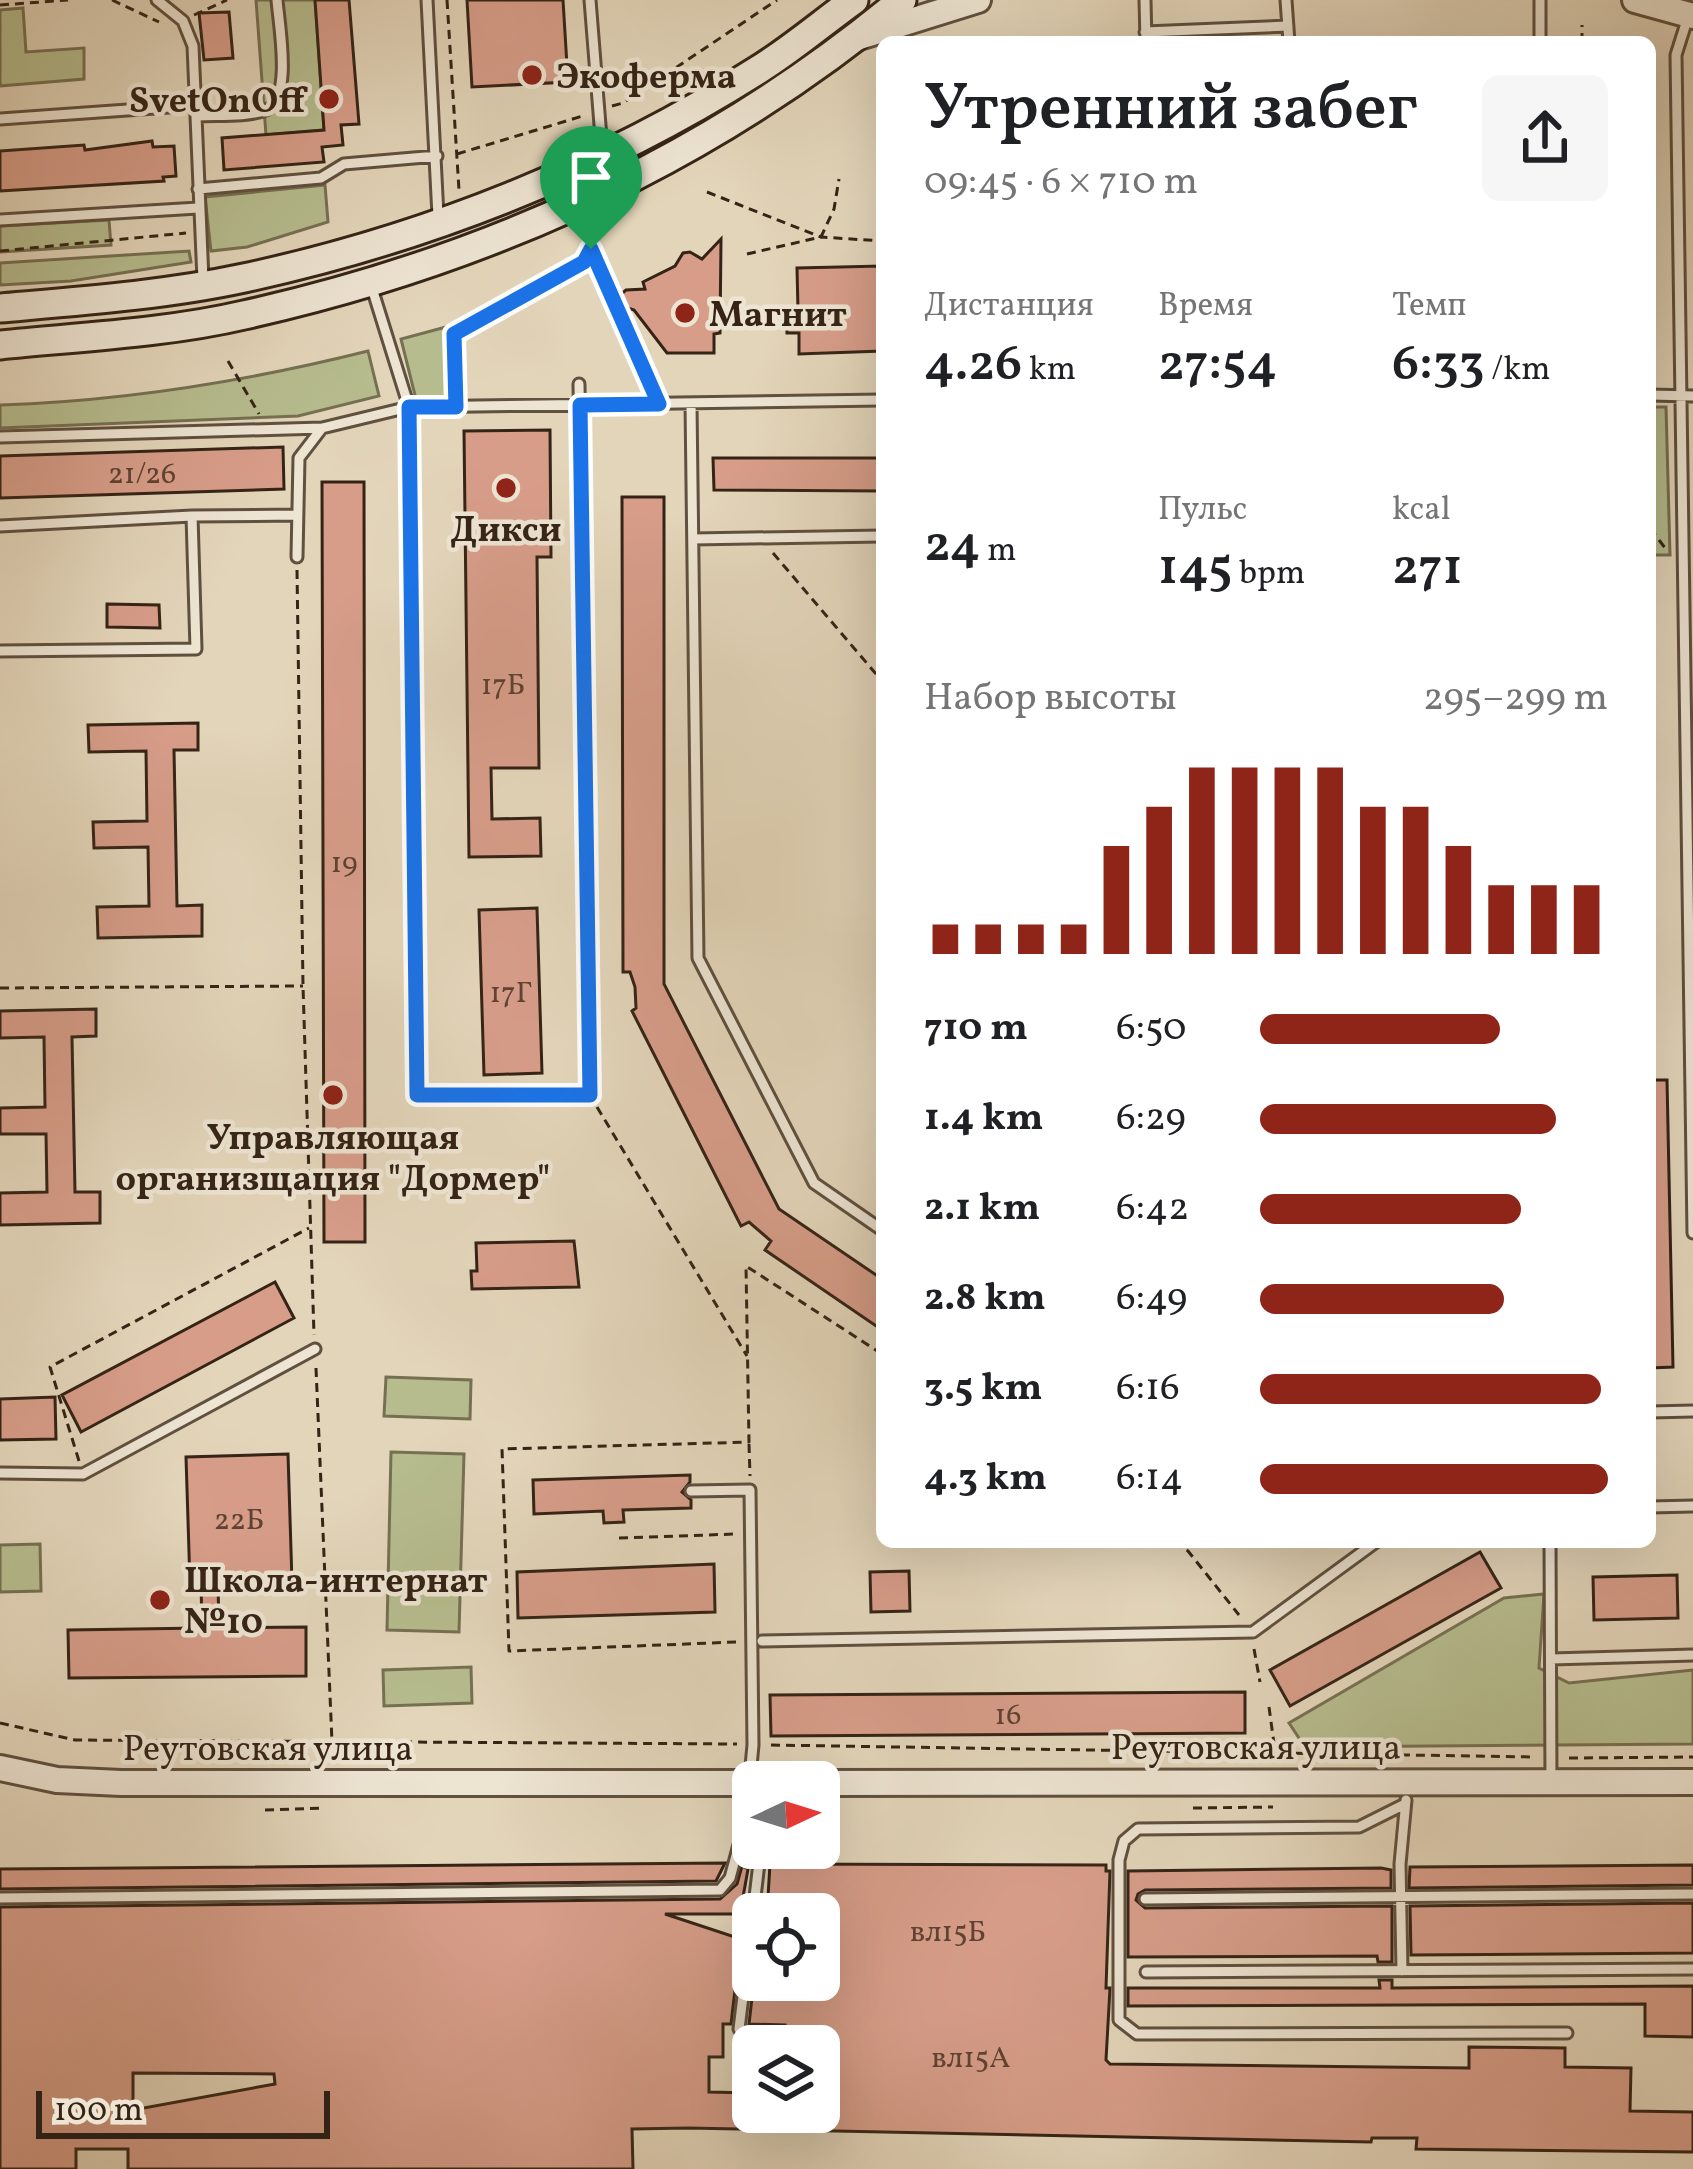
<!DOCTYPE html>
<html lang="ru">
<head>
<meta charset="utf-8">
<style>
	body { margin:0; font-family:Vollkorn,serif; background:#f6f6f6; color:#202124; height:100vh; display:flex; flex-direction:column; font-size:45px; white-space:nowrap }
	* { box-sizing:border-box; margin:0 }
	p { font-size:39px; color:#757577 }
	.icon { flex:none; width:66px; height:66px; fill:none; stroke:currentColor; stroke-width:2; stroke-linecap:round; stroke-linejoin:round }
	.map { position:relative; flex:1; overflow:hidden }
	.details { position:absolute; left:876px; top:36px; width:780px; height:1512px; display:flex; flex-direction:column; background:#fff; border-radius:18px; box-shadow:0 12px 48px #0002 }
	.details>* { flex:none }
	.needle { width:78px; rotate:86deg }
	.controls { position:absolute; left:732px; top:1761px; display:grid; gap:24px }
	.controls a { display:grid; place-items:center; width:108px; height:108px; border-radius:18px; background:#fff; box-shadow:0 12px 48px #0002; font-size:60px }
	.scale { position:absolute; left:36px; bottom:30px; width:294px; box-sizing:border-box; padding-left:12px; border:6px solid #352416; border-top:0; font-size:33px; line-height:42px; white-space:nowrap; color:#352416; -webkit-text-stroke:9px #ede4d2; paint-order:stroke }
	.pin { position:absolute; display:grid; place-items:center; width:102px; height:102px; color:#fff; margin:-123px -51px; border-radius:50% 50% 50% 0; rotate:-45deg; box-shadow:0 0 12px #0007 }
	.pin .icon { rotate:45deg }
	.round { display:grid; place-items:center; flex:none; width:126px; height:126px; border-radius:18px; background:#f6f6f6 }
	.headline { display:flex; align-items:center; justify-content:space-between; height:204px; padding:0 48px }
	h1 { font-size:66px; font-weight:600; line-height:90px }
	.figures { display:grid; grid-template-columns:repeat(3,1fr); gap:18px; height:204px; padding:12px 48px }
	.figures div { display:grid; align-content:center }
	.figures b { font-size:51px; font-weight:600 }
	.figures small { font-size:33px; font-weight:400 }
	.figures p { font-size:33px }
	.chart { height:336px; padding:24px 48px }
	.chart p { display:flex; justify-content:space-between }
	.chart svg { width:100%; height:216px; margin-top:12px; stroke:#8f2418; stroke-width:6 }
	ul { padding:0 48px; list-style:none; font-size:39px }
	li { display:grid; grid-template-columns:192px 144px 1fr; align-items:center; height:90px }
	li i { height:30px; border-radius:15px; background:#8f2418 }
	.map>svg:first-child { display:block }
	.green { fill:#b6bc8e; stroke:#767052; stroke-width:3 }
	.building { fill:#d79d89; stroke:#352416; stroke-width:3; fill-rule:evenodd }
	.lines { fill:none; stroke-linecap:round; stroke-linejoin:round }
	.service-casing { stroke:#60503f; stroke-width:15 }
	.tertiary-casing { stroke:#60503f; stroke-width:30 }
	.secondary-casing { stroke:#352416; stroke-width:33 }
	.path { stroke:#352416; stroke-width:3; stroke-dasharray:9 6; stroke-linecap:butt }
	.service { stroke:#ede4d2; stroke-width:9 }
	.tertiary { stroke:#ede4d2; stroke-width:24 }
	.secondary { stroke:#ede4d2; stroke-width:27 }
	.route-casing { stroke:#fff; stroke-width:24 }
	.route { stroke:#1a73e8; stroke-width:15 }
	.poi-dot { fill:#8f2418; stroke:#ede4d2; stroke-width:4.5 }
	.labels { text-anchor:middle; stroke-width:9; stroke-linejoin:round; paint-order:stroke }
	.number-label { font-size:30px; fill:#5e4233 }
	.poi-label { font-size:36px; font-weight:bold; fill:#352416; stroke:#ede4d2; text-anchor:start }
	.street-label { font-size:36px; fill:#352416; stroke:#ede4d2 }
</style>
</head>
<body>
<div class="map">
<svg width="1693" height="2169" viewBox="0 0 1693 2169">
	<rect width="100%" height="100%" fill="#e3d5ba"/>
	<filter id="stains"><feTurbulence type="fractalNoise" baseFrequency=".00167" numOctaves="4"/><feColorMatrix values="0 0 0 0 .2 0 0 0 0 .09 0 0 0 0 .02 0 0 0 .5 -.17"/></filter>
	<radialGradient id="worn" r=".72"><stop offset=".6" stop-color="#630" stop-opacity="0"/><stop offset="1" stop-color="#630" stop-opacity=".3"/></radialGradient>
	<path class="green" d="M 256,0 L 315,0 L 324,130 L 266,135 Z
		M 23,8 L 26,52 L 84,48 L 84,79 L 0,86 L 0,10 Z
		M 325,185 L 328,222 L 247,247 L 211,251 L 205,197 Z
		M 109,220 L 111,245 L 0,252 L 0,226 Z
		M 189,251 L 191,262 L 71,281 L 0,285 L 0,263 Z
		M 446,327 L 450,400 L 416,399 L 401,339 Z
		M 368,351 L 379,396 L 298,416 L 0,428 L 0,405 C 124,401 248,381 368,351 Z
		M 1650,407 L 1666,407 L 1670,555 L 1650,555 Z
		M 386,1377 L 471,1380 L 470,1419 L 384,1416 Z
		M 391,1452 L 464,1454 L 459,1632 L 387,1630 Z
		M 40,1544 L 41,1591 L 0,1592 L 0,1545 Z
		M 1544,1594 L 1539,1668 L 1569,1683 L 1693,1670 L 1693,1744 L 1305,1747 L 1289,1723 L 1504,1598 Z
		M 471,1667 L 472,1703 L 384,1706 L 383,1670 Z"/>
	<path class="building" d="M 315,0 L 349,0 L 359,124 L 341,125 L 343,145 L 322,147 L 324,162 L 224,170 L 222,138 L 324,130 Z
		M 467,0 L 563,0 L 568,82 L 472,87 Z
		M 229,12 L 233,58 L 204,60 L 199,13 Z
		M 152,141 L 153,147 L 174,146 L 176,176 L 163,177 L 164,181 L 0,191 L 0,151 L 84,145 L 85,150 Z
		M 721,239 L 720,333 L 714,334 L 714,353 L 667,353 L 634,310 L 619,305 L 619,296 L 626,290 L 645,289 L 643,282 L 675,266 L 683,253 L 690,252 L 702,259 Z
		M 882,266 L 882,351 L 799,354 L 799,333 L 787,333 L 786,311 L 798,310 L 797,268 Z
		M 550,430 L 551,557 L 537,557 L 539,768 L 491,768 L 492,819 L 540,818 L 541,856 L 469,857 L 464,431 Z
		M 283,447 L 284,489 L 0,498 L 0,456 Z
		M 713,458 L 882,458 L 882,491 L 714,490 Z
		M 322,482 L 364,482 L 365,1242 L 324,1242 Z
		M 622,497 L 664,497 L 664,984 L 779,1209 L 882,1279 L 882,1330 L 765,1250 L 771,1241 L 749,1222 L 741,1226 L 632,1011 L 636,1008 L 635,987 L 630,972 L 623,972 Z
		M 107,604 L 159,605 L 160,628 L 107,627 Z
		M 198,723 L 198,750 L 174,750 L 177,906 L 202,905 L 202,936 L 98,938 L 97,907 L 149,906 L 148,847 L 94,848 L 93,822 L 147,821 L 146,751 L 89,752 L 88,725 Z
		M 537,908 L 542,1073 L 484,1075 L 479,910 Z
		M 96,1009 L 96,1036 L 72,1037 L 75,1192 L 100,1192 L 100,1223 L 0,1225 L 0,1193 L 47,1192 L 46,1134 L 0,1134 L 0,1108 L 45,1107 L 44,1037 L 0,1038 L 0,1011 Z
		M 1650,1080 L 1667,1080 L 1673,1367 L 1650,1368 L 1650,1273 L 1654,1272 L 1653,1231 L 1650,1231 Z
		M 574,1241 L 579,1287 L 472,1289 L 471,1271 L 477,1271 L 476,1243 Z
		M 275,1282 L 294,1318 L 81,1432 L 62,1395 Z
		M 55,1397 L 56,1439 L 0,1440 L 0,1399 Z
		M 288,1454 L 292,1582 L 218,1584 L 219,1628 L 306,1627 L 306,1676 L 69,1678 L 68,1630 L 202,1628 L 201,1584 L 190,1584 L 186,1457 Z
		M 690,1475 L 690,1482 L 682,1492 L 691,1500 L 691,1508 L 623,1510 L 624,1522 L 604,1523 L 603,1511 L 534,1514 L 533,1480 Z
		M 1480,1552 L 1501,1588 L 1290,1706 L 1270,1670 Z
		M 714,1564 L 715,1612 L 518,1618 L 517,1572 Z
		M 909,1571 L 910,1611 L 871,1612 L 870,1572 Z
		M 1677,1575 L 1678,1618 L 1594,1620 L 1593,1577 Z
		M 1245,1692 L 1245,1733 L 771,1736 L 770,1695 Z
		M 725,1863 L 716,1881 L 0,1889 L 0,1869 Z
		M 770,1864 L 1106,1865 L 1106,1871 L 1110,1871 L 1106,1988 L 1110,1988 L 1106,2060 L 1110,2064 L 1469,2068 L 1469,2047 L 1565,2048 L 1565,2067 L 1631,2068 L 1630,2111 L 1693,2112 L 1693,2152 L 1416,2149 L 1417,2138 L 1372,2138 L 1371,2142 L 688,2128 L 632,2129 L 633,2169 L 128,2169 L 128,2149 L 76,2149 L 76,2169 L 0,2169 L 0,1907 L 720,1899 L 737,1884 L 742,1866 L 748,1869 L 740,1914 L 665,1914 L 741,1939 L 731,2024 L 723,2024 L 723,2057 L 709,2057 L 709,2092 L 753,2093 L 753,2112 L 819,2112 L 819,2046 L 785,2046 L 785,2025 L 749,2024 L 754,1980 L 828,1984 L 827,1939 L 819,1939 L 819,1914 L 767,1914 ZM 133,2073 L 274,2074 L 275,2084 L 133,2110 Z
		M 1693,1865 L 1693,1885 L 1409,1888 L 1410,1867 Z
		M 1381,1868 L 1391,1870 L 1391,1888 L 1145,1890 L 1138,1894 L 1136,1900 L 1145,1908 L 1392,1906 L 1392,1962 L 1378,1962 L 1377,1956 L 1128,1957 L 1128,1871 Z
		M 1693,1903 L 1693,1953 L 1411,1955 L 1410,1906 Z
		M 1379,1980 L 1392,1980 L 1392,1988 L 1693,1986 L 1693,2037 L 1645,2036 L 1645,2004 L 1128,2006 L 1128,1988 L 1380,1988 Z"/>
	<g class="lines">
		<defs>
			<path id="service" d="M 157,0 L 183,21 L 193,46 L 203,280
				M 427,0 L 438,216
				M 590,0 L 602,150
				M 1145,0 L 1146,42
				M 1286,0 L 1289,42
				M 1540,0 L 1540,42
				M 1688,17 L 1676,55 L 1693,1233
				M 1145,32 L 1288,26
				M 198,116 C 219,115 247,117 266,110 C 293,99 279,26 277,0
				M 0,119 L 198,105
				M 198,189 L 321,178 L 344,164 L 437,156
				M 0,220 L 198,208
				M 371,285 L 409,407 L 417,1095 L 589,1095 L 579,384
				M 1650,395 L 1693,396
				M 691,404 L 698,958 L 814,1183 L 882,1230
				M 0,437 L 322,428 L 409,407 L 882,400
				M 0,526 L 192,516
				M 693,539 L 882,536
				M 297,557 L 299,458 L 322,428
				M 0,651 L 196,649 L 192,516 L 298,515
				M 1650,1412 L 1693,1411
				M 0,1473 L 83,1474 L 315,1349
				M 691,1491 L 750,1490 L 753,1745 L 746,1819 L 753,1841
				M 1650,1507 L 1693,1506
				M 1550,1542 L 1551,1782
				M 762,1641 L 1253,1632 L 1376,1542
				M 1551,1659 L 1693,1655
				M 1405,1804 L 1359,1827 L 1138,1829 L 1124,1841 L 1119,1860 L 1119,2020 L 1137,2034 L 1567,2033
				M 0,1898 L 720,1890 L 730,1878 L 746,1819
				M 1145,1899 L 1693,1894
				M 753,1914 L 759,1863 L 755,1848
				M 1402,1971 L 1400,1864 L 1406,1800
				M 1146,1972 L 1693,1969
				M 739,2029 L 753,1914"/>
			<path id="tertiary" d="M 1635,0 L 1693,16
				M 856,38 L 978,0
				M 0,1768 L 57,1780 L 121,1783 L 753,1783
				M 819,1783 L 1693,1782"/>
			<path id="secondary" d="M 0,308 C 81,301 165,295 244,278 C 425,239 602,169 758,70 C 792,49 822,23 854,0
				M 0,345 C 79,337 167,333 244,315 C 486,261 711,159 902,0"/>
		</defs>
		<use href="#service" class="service-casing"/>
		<use href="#tertiary" class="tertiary-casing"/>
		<use href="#secondary" class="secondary-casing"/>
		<path class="path" d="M 112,0 L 159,22
			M 447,0 L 459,190
			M 0,5 L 68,0
			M 194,15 L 227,0
			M 1582,42 L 1582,25
			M 612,106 L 623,103 L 777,0
			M 457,154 L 586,115
			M 707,192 L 821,237 L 882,241
			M 0,251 L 186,233
			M 592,251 L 653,390
			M 747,254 L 821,237 L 834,209 L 839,179
			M 228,361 L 259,414
			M 456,393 L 454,335 L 584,262 L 591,249
			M 1650,528 L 1668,552
			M 773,553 L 882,681
			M 297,570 L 303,986 L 314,1335
			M 0,988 L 303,986
			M 597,1107 L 747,1356
			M 316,1368 L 332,1742
			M 749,1444 L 750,1476
			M 79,1461 L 50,1367 L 309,1228
			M 619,1538 L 736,1534
			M 1174,1542 L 1188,1551 L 1239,1615
			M 736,1642 L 509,1651 L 502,1449 L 749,1442 L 746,1266 L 882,1354
			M 1254,1649 L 1260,1682
			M 1269,1707 L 1275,1751
			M 0,1723 L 75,1740 L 737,1744
			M 771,1745 L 1535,1757
			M 1569,1758 L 1693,1757
			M 184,1762 L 185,1741
			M 1193,1808 L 1273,1807
			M 265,1810 L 325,1808"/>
		<use href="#service" class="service"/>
		<use href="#tertiary" class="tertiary"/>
		<use href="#secondary" class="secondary"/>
	</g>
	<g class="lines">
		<defs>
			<path id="route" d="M 591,249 L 659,404 L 580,405 L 590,1095 L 417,1095 L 409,407 L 456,407 L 454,334 L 584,262 Z"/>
		</defs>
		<use href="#route" class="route-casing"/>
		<use href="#route" class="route"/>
	</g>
	<g class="poi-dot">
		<circle cx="532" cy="75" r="12"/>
		<circle cx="329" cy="99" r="12"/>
		<circle cx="685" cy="313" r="12"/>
		<circle cx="506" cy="488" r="12"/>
		<circle cx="333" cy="1095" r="12"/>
		<circle cx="160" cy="1600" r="12"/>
	</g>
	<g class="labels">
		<g class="number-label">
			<text x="142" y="483">21/26</text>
			<text x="503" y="694">17Б</text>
			<text x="344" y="872">19</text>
			<text x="511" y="1002">17Г</text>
			<text x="239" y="1529">22Б</text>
			<text x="1008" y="1724">16</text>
			<text x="948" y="1941">вл15Б</text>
			<text x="971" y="2067">вл15А</text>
		</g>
		<g class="poi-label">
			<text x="556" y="88">Экоферма</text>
			<text x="305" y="112" text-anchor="end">SvetOnOff</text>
			<text x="709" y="326">Магнит</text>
			<text x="506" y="541" text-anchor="middle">Дикси</text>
			<text x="333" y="1149" text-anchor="middle">Управляющая<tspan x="333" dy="41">организщация "Дормер"</tspan></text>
			<text x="184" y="1592">Школа-интернат<tspan x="184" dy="41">№10</tspan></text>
		</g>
		<g class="street-label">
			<text x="1256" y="1759">Реутовская улица</text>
			<text x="268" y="1760">Реутовская улица</text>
		</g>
	</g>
	<rect width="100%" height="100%" filter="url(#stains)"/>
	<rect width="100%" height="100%" fill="url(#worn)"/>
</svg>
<div class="controls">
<a><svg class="needle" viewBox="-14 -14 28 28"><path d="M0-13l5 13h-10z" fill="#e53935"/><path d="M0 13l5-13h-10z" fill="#757577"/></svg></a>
<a><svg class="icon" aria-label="locate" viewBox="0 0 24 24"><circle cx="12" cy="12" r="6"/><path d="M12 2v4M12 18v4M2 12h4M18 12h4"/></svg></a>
<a><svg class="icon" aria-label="layers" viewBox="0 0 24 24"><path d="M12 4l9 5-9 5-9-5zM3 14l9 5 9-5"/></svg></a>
</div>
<div class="scale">100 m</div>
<div class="pin" style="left:591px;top:249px;background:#1e9e55"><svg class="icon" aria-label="arrive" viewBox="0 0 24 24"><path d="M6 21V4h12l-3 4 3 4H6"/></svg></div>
<section class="details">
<div class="headline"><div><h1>Утренний забег</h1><p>09:45 · 6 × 710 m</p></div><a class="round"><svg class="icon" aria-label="share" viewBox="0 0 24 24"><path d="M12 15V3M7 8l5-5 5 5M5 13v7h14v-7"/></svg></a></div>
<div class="figures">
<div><p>Дистанция</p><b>4.26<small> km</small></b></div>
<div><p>Время</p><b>27:54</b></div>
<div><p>Темп</p><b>6:33<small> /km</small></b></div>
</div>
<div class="figures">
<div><b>24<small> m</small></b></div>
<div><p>Пульс</p><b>145<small> bpm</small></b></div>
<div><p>kcal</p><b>271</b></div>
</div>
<div class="chart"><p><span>Набор высоты</span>295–299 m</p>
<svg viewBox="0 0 160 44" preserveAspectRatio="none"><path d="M5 44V38M15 44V38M25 44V38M35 44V38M45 44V22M55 44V14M65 44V6M75 44V6M85 44V6M95 44V6M105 44V14M115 44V14M125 44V22M135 44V30M145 44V30M155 44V30"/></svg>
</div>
<ul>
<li><b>710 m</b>6:50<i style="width:69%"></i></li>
<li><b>1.4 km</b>6:29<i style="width:85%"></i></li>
<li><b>2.1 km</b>6:42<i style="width:75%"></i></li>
<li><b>2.8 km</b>6:49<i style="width:70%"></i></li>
<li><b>3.5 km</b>6:16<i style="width:98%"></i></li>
<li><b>4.3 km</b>6:14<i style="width:100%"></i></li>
</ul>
</section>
</div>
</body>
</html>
